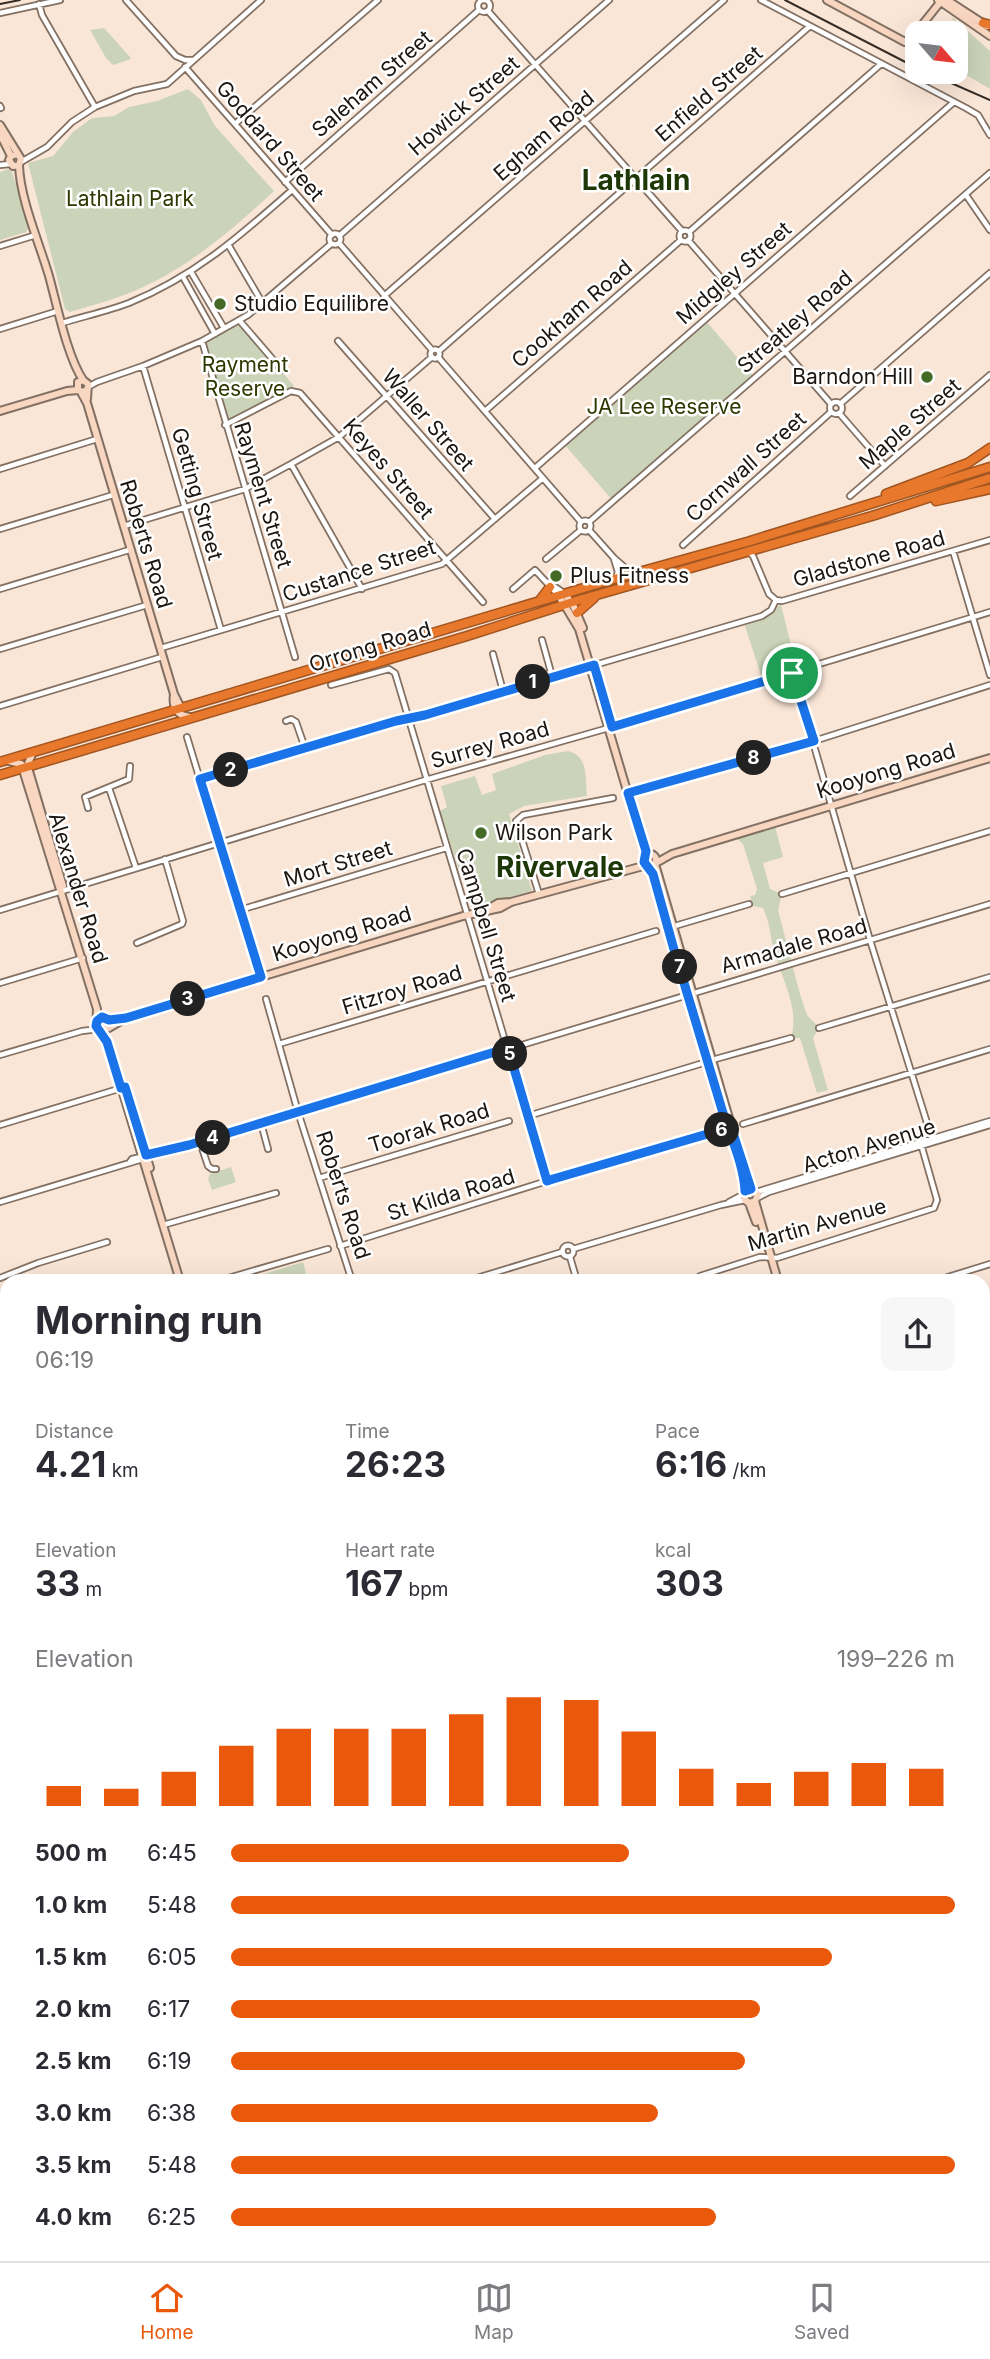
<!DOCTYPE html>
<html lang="en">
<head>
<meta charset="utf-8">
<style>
	body { margin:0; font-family:Inter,sans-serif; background:#f7f7f7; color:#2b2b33; height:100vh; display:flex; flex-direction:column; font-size:26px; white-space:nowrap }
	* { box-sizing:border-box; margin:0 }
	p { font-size:23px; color:#7c7c81 }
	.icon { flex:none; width:38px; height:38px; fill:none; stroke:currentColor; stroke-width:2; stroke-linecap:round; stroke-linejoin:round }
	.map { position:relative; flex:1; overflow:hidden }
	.sheet { position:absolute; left:0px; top:1274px; width:990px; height:987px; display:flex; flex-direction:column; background:#fff; border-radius:21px 21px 0 0; box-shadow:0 7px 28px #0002 }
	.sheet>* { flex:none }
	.needle { width:46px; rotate:118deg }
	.fabs { position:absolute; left:905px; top:21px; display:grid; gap:14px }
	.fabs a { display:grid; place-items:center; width:63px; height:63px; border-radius:14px; background:#fff; box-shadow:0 7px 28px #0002; font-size:35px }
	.pin { position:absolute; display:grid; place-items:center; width:60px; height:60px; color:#fff; margin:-30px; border:4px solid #fff; border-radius:50%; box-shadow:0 2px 7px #0007 }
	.km { position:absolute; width:35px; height:35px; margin:-18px; border-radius:50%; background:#222; color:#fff; font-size:19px; line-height:35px; text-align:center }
	.round { display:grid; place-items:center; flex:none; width:74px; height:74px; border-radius:14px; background:#f7f7f7 }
	.head { display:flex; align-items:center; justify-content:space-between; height:119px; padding:0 35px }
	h1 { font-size:38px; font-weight:700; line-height:52px }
	.metrics { display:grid; grid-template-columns:repeat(3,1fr); gap:10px; height:119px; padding:7px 35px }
	.metrics div { display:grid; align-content:center }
	.metrics b { font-size:35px; font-weight:700 }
	.metrics small { font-size:19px; font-weight:400 }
	.metrics p { font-size:19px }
	.chart { height:196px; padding:14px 35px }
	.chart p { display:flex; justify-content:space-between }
	.chart svg { width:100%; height:126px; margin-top:7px; stroke:#ea580c; stroke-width:6 }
	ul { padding:0 35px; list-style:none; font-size:23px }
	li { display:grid; grid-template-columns:112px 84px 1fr; align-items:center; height:52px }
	li i { height:18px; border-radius:9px; background:#ea580c }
	.dock { display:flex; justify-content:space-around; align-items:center; height:98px; border-top:2px solid #e1e1e2; background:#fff; font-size:19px; color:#7c7c81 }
	.dock a { display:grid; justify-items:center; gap:4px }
	.dock .current { color:#ea580c }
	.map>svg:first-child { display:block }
	.green { fill:#cbd4b8 }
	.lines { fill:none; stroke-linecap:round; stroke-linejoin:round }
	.stream { stroke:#bbcbeb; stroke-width:2 }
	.street-casing { stroke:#827063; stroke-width:8 }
	.secondary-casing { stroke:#827063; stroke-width:10 }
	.primary-casing { stroke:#a15622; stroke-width:10 }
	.highway-casing { stroke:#a15622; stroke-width:11 }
	.street { stroke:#fff; stroke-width:4.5 }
	.secondary { stroke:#f8d6c0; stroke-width:6 }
	.primary { stroke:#f1ae80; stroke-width:7 }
	.highway { stroke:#e8782c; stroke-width:8 }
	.rail { stroke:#342c25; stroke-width:2 }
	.route-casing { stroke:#fff; stroke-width:14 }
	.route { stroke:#1a73e8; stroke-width:9 }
	.poi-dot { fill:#436b26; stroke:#fff; stroke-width:2.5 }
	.labels { text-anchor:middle; stroke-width:5; stroke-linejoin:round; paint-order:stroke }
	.street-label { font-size:21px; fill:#1c1610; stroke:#fff }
	.park-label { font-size:21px; fill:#2d3900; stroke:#fff }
	.poi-label { font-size:21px; fill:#1c1610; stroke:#fff; text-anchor:start }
	.district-label { font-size:28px; font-weight:bold; fill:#1d3706; stroke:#fff }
</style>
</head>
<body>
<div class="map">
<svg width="990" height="2261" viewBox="0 0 990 2261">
	<rect width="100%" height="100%" fill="#fae6d7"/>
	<path class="green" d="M 952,17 L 990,51 L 990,89 L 963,73 L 966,67 Z
		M 104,28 L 130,57 L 131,59 L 113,65 L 106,58 L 90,30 Z
		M 188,89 L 201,100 L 215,126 L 274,191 C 230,232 185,271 127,294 C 109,301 89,306 70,312 L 65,309 L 28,163 L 53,156 L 73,132 L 92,118 L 114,116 L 129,107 L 157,101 Z
		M 8,169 L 12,172 L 29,227 L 26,232 L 0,240 L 0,172 Z
		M 705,320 L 755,378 L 613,501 L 564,444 Z
		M 241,323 L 294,386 L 225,425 L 202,341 Z
		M 781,605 L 796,665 L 761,675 L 744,623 L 771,614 L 776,607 Z
		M 568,751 C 589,756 585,778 587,796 L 524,806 L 509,814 L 532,891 L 475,907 L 459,870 L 440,811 L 447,807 L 441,786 L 475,776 L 482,795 L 496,790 L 492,774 L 545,755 Z
		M 775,826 L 783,857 L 763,863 L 770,889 L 782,894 L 778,910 L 800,994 L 807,1015 L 819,1028 L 813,1038 L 828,1090 L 817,1093 L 800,1038 L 791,1038 C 800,1008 782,980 774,951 C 770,936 770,922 763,908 L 753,906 L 750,896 L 755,895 L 757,889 L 743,844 L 736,838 Z
		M 231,1167 L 236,1182 L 212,1190 L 208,1179 L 210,1174 Z
		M 303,1262 L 308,1281 L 241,1281 Z
		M 7,1862 L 7,1991 L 0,1968 L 0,1864 Z
		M 486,2254 L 615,2254 L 618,2261 L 488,2261 Z"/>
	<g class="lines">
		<path class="stream" d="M 0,1532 L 7,1530
			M 984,1537 L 990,1535"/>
		<defs>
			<path id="street" d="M 126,0 L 176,56 L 185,60 L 193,60
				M 761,0 L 966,108 L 978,115 L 990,135
				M478 6a6 6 0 1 1 12 0a6 6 0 1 1-12 0Z
				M 39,4 L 42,15 L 95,107
				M 488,11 L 682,231
				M 0,13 L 60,0
				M 185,67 L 332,235
				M 0,106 L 1,108
				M 235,124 L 378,0
				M 21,162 L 47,147 L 72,122 L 95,107 L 134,91 L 167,84 L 261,0
				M 0,165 L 10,164
				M 285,182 L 479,10
				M 966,195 L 990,230
				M679.5 236a5.5 5.5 0 1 1 11 0a5.5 5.5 0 1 1-11 0Z
				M 689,232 L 881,64
				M329.5 239a5.5 5.5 0 1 1 11 0a5.5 5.5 0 1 1-11 0Z
				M 339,236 L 609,0
				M 688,240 L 831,404
				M 339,243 L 432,350
				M 0,246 L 36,235
				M 229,246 L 263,304
				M 191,272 L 224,328
				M 183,277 L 215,334
				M 384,296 L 724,0
				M 239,320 L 282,370
				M 62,323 C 85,316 108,311 129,303 C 195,276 240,236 292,190
				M 0,329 L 58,311
				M 202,341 L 295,657
				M 338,341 L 495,519
				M430.5 354a4.5 4.5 0 1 1 9 0a4.5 4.5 0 1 1-9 0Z
				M 439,351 L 810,26
				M 438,357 L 581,522
				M 143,366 L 221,630
				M 88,387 L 97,382 L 143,366 L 202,341 L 248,315 L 331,244
				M830 408a6 6 0 1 1 12 0a6 6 0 1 1-12 0Z
				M 840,404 L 990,273
				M 485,411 L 681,240
				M 839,413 L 885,466
				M 225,425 L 291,391 L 300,393 L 483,602
				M 291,464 L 362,589
				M 535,468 L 954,102
				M 0,469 L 97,439
				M 850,496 L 990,375
				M579.5 526a5.5 5.5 0 1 1 11 0a5.5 5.5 0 1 1-11 0Z
				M 589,522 L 990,173
				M 124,526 L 245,489 L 291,464 L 339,437 L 432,357
				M 0,529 L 113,495
				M 589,530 L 614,558 L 632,574
				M 683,545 L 831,412
				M 953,551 L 990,675
				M 750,553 L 753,556 L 769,594 L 776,600
				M 546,559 L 581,530
				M 614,559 L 618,572 L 616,577
				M 548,582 L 564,593
				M 0,589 L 129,550
				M 513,589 L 535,570 L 559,596
				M 542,640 L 552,676
				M 161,648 L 442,564 L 543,478
				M 0,649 L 147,605
				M 493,654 L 503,691
				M 792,672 L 814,741
				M 331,685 L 389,669 L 395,673 L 547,1181
				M 0,706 L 162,657
				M 286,721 L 291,719 L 296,722 L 305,748
				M 187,737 L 260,977
				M 815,749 L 870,940 L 932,1139
				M 200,779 L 396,721 L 424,715 L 762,616 L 771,610 L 776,600 L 782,601 L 990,540
				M 109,788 L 136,868
				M 628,793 L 814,741 L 990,685
				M 88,808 L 85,797 L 129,779 L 130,766
				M 539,894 L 516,821 L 523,815 L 613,798
				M 782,894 L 990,831
				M 0,910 L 422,781 L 612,727 L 990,612
				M 240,910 L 446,848
				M 668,928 L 749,904
				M 137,943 L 182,924 L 183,921 L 165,859
				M 0,983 L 83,958
				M 266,999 L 298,1112 L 352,1281
				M 819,1028 L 990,977
				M 279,1044 L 656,931
				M 0,1055 L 82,1031 L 99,1029
				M 712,1060 L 791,1038
				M 528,1116 L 700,1064
				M 261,1123 L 268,1149
				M 743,1124 L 990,1049
				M 0,1125 L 125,1087
				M 200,1142 L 208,1166 L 212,1169 L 216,1169
				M 129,1163 L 132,1159 L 163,1152
				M 319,1178 L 509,1121
				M 756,1192 L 990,1121
				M 757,1198 L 769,1192 L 990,1125
				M 0,1202 L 990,904
				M 729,1202 L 744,1194
				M 163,1225 L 276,1193
				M562.5 1251a5.5 5.5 0 1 1 11 0a5.5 5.5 0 1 1-11 0Z
				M 340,1246 L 547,1181 L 731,1127
				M 573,1249 L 721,1205 L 745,1200
				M 570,1257 L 577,1281
				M 700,1276 L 760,1257 L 777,1258 L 934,1208 L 937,1200 L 921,1144
				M 0,1278 L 38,1263 L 107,1242
				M 218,1281 L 328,1249
				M 467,1281 L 562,1252
				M 935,1281 L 990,1264
				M 0,1341 L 7,1365
				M 0,1423 L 7,1421
				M 0,1491 L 7,1489
				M 984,1559 L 990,1557
				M 0,1569 L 7,1566
				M 0,1633 L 7,1655
				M 984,1651 L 990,1673
				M 0,1807 L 7,1829
				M 0,1860 L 7,1858
				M 984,2013 L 990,2011
				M 0,2203 L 7,2201
				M 280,2254 L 283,2261
				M 414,2254 L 416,2261
				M 678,2254 L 680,2261
				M 749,2254 L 751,2261
				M 813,2254 L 815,2261
				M 100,2261 L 123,2254"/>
			<path id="secondary" d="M 827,0 L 905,42 L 910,40 L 942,0
				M 938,0 L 990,36
				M 947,0 L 987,26
				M 0,125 L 21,159 L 19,165 L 13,166 L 9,160 L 11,156 L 17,154
				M 0,134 L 11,156
				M 19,165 C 20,199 39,242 49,276 C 57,305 67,356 83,380
				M 87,390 L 83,392 L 78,390 L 78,382 L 83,380 L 88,384 L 87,399
				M 81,392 L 87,403 L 174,694 L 181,708
				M 0,411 L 67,391 L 78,390
				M 565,594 L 574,607 L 583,628
				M 559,596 L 579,629 L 646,855
				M 602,692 L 608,715
				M 174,694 C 172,707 177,716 190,717
				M 33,752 L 24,773 L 97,1009 L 96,1026 L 102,1031 L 109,1028 L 110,1024 L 108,1018 L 102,1017 L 98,1019
				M 9,761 L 21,764 L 29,771 L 63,886
				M644 860a6 6 0 1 1 12 0a6 6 0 1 1-12 0Z
				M 656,863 L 672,854 L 990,758
				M 655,864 L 747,1180 L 751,1189 L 758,1195 L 755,1201 L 749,1203 L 745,1200 L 744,1194 L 751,1189
				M 648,866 L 655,880
				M 488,909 L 498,903 L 511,902 L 647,865
				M 681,971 L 694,1015
				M 109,1028 L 126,1018 L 155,1009 L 463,916 L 500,908 L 511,902
				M 100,1030 L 109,1047 L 180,1281
				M 703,1045 L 715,1085
				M 139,1132 L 150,1168
				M 755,1201 L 778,1281
				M 749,1203 L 756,1222
				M 984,1412 L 990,1410
				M 984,1704 L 990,1702
				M 0,1715 L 7,1713
				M 0,1975 L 7,1999
				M 0,1993 L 7,2017
				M 984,2223 L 990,2245
				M 82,2254 L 84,2261
				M 478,2254 L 480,2261
				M 483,2254 L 485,2261
				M 386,2261 L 409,2254"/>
			<path id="primary" d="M 0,2001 L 7,1999
				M 0,2008 L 7,2006
				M 984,2078 L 990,2076"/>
			<path id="highway" d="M 983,23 L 990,25
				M 886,494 L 968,463 L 990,448
				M 936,501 L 990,489
				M 540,600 L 550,587
				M 577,613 L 594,598
				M 0,762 L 614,579 L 747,542 L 990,467
				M 0,775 L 467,636 L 579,600 L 872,516 L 990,478"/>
		</defs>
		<use href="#street" class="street-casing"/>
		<use href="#secondary" class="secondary-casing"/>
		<use href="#primary" class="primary-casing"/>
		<use href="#highway" class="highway-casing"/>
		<use href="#street" class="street"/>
		<use href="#secondary" class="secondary"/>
		<use href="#primary" class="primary"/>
		<use href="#highway" class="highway"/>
		<path class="rail" d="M 785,0 L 917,68
			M 0,4 L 20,0
			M 926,72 L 990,100"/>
	</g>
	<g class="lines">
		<defs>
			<path id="route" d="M 792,673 L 612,727 L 594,665 L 425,715 L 396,721 L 200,779 L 261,977 L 126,1018 L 109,1020 L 102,1017 L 97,1021 L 96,1026 L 107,1042 L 121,1088 L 125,1087 L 146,1155 L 189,1145 L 508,1048 L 547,1181 L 553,1179 L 728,1128 L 731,1127 L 751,1189 L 745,1191 C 744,1166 731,1137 723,1113 C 706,1057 690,1001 673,946 L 653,874 L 644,862 L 646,851 L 628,793 L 814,741 L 792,673"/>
		</defs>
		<use href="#route" class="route-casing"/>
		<use href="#route" class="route"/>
	</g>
	<g class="poi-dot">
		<circle cx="220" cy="304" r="7"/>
		<circle cx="927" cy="377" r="7"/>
		<circle cx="556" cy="576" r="7"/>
		<circle cx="481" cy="833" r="7"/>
	</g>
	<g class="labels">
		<g class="street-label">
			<text transform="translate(372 84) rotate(-41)" y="7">Saleham Street</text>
			<text transform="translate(709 94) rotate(-41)" y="7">Enfield Street</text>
			<text transform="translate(464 106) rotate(-41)" y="7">Howick Street</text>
			<text transform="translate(544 136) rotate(-41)" y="7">Egham Road</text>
			<text transform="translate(270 141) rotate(49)" y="7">Goddard Street</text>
			<text transform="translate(734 273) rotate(-41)" y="7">Midgley Street</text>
			<text transform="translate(572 314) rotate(-41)" y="7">Cookham Road</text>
			<text transform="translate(795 322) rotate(-41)" y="7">Streatley Road</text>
			<text transform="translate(428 420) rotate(49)" y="7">Waller Street</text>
			<text transform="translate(910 424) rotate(-41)" y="7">Maple Street</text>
			<text transform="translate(746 467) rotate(-42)" y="7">Cornwall Street</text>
			<text transform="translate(388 469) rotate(49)" y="7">Keyes Street</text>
			<text transform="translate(197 494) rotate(74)" y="7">Getting Street</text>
			<text transform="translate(263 495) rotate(73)" y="7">Rayment Street</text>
			<text transform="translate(146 544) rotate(73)" y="7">Roberts Road</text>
			<text transform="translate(869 559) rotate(-16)" y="7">Gladstone Road</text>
			<text transform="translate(359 571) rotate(-18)" y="7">Custance Street</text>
			<text transform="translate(370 647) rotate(-17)" y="7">Orrong Road</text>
			<text transform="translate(490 745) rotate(-16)" y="7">Surrey Road</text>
			<text transform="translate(886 771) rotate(-17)" y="7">Kooyong Road</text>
			<text transform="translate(338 864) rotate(-17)" y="7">Mort Street</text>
			<text transform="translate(78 888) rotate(73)" y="7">Alexander Road</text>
			<text transform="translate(486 925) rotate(73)" y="7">Campbell Street</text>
			<text transform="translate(342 934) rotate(-17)" y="7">Kooyong Road</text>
			<text transform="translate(794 946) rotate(-16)" y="7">Armadale Road</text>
			<text transform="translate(402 990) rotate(-17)" y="7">Fitzroy Road</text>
			<text transform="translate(429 1128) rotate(-17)" y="7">Toorak Road</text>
			<text transform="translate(869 1146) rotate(-17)" y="7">Acton Avenue</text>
			<text transform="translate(343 1195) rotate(72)" y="7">Roberts Road</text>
			<text transform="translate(451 1195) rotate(-17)" y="7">St Kilda Road</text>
			<text transform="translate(817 1225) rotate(-16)" y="7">Martin Avenue</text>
		</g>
		<g class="park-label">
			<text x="130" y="206">Lathlain Park</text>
			<text x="245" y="372">Rayment<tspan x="245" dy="24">Reserve</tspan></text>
			<text x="664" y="414">JA Lee Reserve</text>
		</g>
		<g class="poi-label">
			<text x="234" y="311">Studio Equilibre</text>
			<text x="913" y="384" text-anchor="end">Barndon Hill</text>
			<text x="570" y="583">Plus Fitness</text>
			<text x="495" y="840">Wilson Park</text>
		</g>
		<g class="district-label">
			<text x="636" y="190">Lathlain</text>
			<text x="560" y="877">Rivervale</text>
		</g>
	</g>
</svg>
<div class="fabs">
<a><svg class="needle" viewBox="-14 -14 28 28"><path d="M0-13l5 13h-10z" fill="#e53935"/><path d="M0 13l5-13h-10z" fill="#7c7c81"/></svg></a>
</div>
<div class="pin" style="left:792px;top:673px;background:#1e9e55"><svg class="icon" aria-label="arrive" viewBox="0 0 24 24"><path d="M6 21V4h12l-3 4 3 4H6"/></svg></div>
<b class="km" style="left:533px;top:682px">1</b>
<b class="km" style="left:231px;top:770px">2</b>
<b class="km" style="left:188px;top:999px">3</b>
<b class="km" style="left:213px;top:1138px">4</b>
<b class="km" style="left:510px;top:1054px">5</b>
<b class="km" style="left:722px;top:1130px">6</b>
<b class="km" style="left:680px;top:967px">7</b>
<b class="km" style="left:754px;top:758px">8</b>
<section class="sheet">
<div class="head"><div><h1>Morning run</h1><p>06:19</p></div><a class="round"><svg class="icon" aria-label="share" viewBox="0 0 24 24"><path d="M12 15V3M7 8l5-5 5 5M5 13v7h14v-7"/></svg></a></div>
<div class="metrics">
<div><p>Distance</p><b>4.21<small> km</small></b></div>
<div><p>Time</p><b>26:23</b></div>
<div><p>Pace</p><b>6:16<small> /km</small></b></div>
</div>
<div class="metrics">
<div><p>Elevation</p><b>33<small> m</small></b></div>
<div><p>Heart rate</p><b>167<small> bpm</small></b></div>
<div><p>kcal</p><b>303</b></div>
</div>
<div class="chart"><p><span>Elevation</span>199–226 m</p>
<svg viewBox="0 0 160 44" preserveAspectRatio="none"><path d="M5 44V37M15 44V38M25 44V32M35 44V23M45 44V17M55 44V17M65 44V17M75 44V12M85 44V6M95 44V7M105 44V18M115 44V31M125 44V36M135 44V32M145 44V29M155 44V31"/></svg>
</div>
<ul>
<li><b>500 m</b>6:45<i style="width:55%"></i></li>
<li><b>1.0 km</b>5:48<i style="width:100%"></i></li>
<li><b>1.5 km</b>6:05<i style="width:83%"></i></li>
<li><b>2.0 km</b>6:17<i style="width:73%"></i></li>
<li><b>2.5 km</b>6:19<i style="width:71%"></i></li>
<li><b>3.0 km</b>6:38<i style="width:59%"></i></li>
<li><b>3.5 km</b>5:48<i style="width:100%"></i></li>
<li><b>4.0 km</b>6:25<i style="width:67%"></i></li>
</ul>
</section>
</div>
<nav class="dock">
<a class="current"><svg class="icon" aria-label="home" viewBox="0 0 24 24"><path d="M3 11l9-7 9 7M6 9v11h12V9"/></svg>Home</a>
<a><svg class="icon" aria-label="map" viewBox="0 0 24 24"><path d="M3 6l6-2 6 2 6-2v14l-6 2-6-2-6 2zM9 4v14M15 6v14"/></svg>Map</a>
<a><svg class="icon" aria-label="saved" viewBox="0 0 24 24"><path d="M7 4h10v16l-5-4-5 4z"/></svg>Saved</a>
</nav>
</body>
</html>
